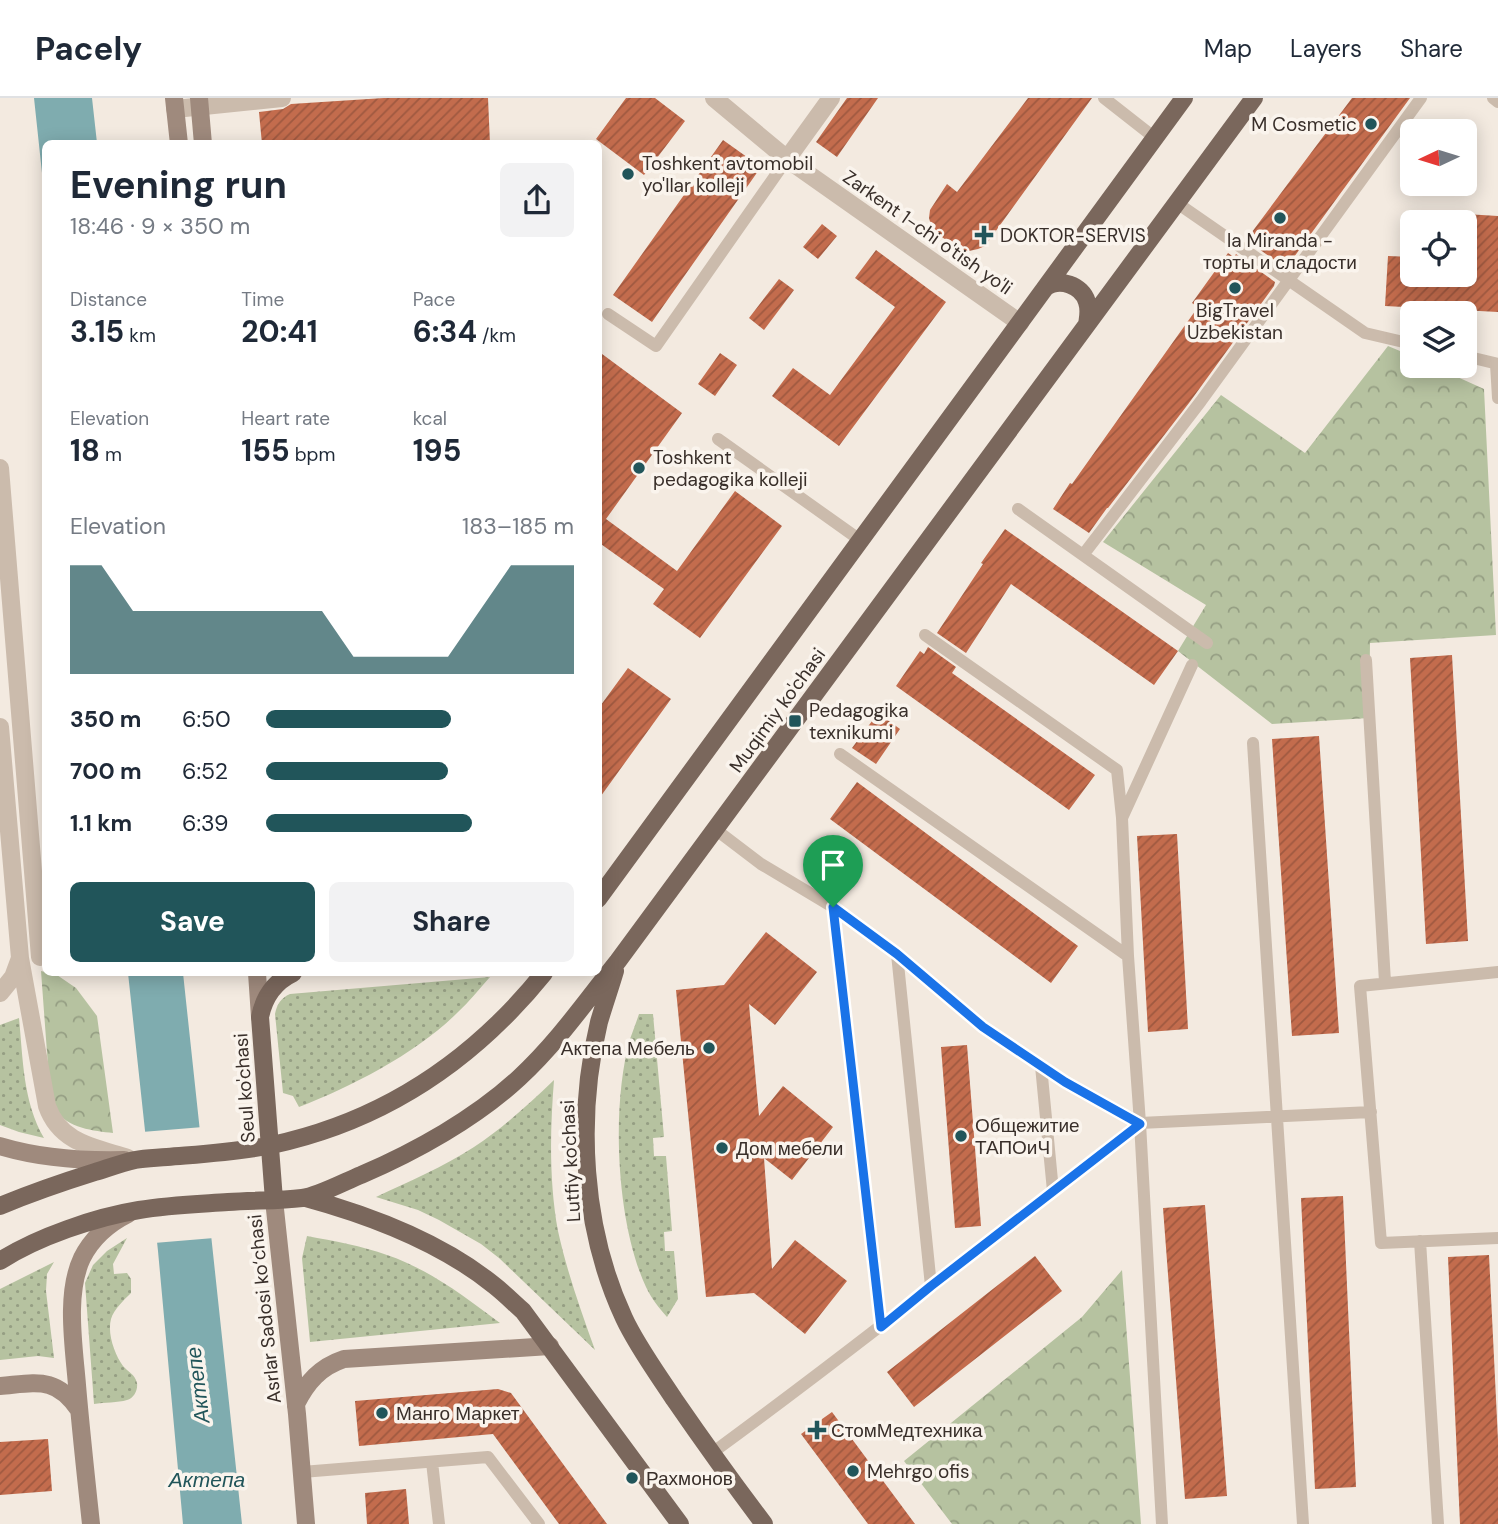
<!DOCTYPE html>
<html lang="en">
<head>
<meta charset="utf-8">
<style>
	body { margin:0; font-family:"DM Sans",sans-serif; background:#f2f2f3; color:#1f2937; height:100vh; display:flex; flex-direction:column; font-size:26px; white-space:nowrap }
	* { box-sizing:border-box; margin:0 }
	p { font-size:23px; color:#747a83 }
	.icon { flex:none; width:38px; height:38px; fill:none; stroke:currentColor; stroke-width:2; stroke-linecap:round; stroke-linejoin:round }
	.map { position:relative; flex:1; overflow:hidden }
	.drawer { position:absolute; left:42px; top:42px; width:560px; height:836px; display:flex; flex-direction:column; background:#fff; border-radius:10px; box-shadow:0 4px 18px #0003 }
	.drawer>* { flex:none }
	.needle { width:46px; rotate:266deg }
	.controls { position:absolute; left:1400px; top:21px; display:grid; gap:14px }
	.controls a { display:grid; place-items:center; width:77px; height:77px; border-radius:10px; background:#fff; box-shadow:0 4px 18px #0003; font-size:35px }
	.pin { position:absolute; display:grid; place-items:center; width:60px; height:60px; color:#fff; margin:-72px -30px; border-radius:50% 50% 50% 0; rotate:-45deg; box-shadow:0 0 7px #0007 }
	.pin .icon { rotate:45deg }
	.round { display:grid; place-items:center; flex:none; width:74px; height:74px; border-radius:10px; background:#f2f2f3 }
	.headline { display:flex; align-items:center; justify-content:space-between; height:119px; padding:0 28px }
	h1 { font-size:38px; font-weight:700; line-height:52px }
	.figures { display:grid; grid-template-columns:repeat(3,1fr); gap:10px; height:119px; padding:7px 28px }
	.figures div { display:grid; align-content:center }
	.figures b { font-size:30px; font-weight:700 }
	.figures small { font-size:19px; font-weight:400 }
	.figures p { font-size:19px }
	.chart { height:196px; padding:14px 28px }
	.chart p { display:flex; justify-content:space-between }
	.chart svg { width:100%; height:126px; margin-top:7px; fill:#21555a; opacity:.7 }
	.primary-button { display:flex; gap:14px; margin-top:auto; padding:14px 28px }
	.primary-button a { flex:1; height:80px; border-radius:10px; background:#21555a; color:#fff; font-size:28px; font-weight:700; line-height:80px; text-align:center }
	.primary-button a+a { background:#f2f2f3; color:#1f2937 }
	ul { padding:0 28px; list-style:none; font-size:23px }
	li { display:grid; grid-template-columns:112px 84px 1fr; align-items:center; height:52px }
	li i { height:18px; border-radius:9px; background:#21555a }
	header { display:flex; align-items:center; gap:42px; box-sizing:border-box; height:98px; padding:0 35px; background:#fff; border-bottom:2px solid #e0e1e3 }
	header strong { font-size:33px }
	nav { display:flex; gap:38px; margin-inline-start:auto; font-size:24px }
	.map>svg:first-child { display:block }
	.grass { fill:url(#grass-dots) }
	.forest { fill:url(#forest-crowns) }
	.water { fill:#7facaf }
	.pier { fill:#f3eae0 }
	.building { fill:url(#building-hatch) }
	.lines { fill:none; stroke-linecap:round; stroke-linejoin:round }
	.lane { stroke:#cbbbac; stroke-width:12 }
	.street { stroke:#cbbbac; stroke-width:18 }
	.secondary { stroke:#9f8a7d; stroke-width:18 }
	.primary { stroke:#7a675c; stroke-width:18 }
	.route-casing { stroke:#fff; stroke-width:14 }
	.route { stroke:#1a73e8; stroke-width:9 }
	.poi-dot { fill:#21555a; stroke:#faf4ed; stroke-width:2.5 }
	.labels { text-anchor:middle; stroke-width:7; stroke-linejoin:round; paint-order:stroke }
	.poi-label { font-size:19px; fill:#392f2a; stroke:#faf4ed; text-anchor:start }
	.street-label { font-size:19px; fill:#392f2a; stroke:#faf4ed }
	.water-label { font-size:21px; font-style:italic; fill:#21555a; stroke:#faf4ed }
</style>
</head>
<body>
<header>
<strong>Pacely</strong>
<nav><a>Map</a><a>Layers</a><a>Share</a></nav>
</header>
<div class="map">
<svg width="1498" height="1426" viewBox="0 0 1498 1426">
	<defs>
		<pattern id="grass-dots" width="8" height="8" patternUnits="userSpaceOnUse" patternTransform="scale(1.75)"><rect width="8" height="8" fill="#b6c2a0"/><path d="M2 2h.1M6 6h.1" fill="none" stroke="#959e83" stroke-width="1.8" stroke-linecap="round"/></pattern>
		<pattern id="forest-crowns" width="20" height="18" patternUnits="userSpaceOnUse" patternTransform="scale(1.75)"><rect width="20" height="18" fill="#b6c2a0"/><path d="M2 6a3 3 0 1 1 6 0M12 15a3 3 0 1 1 6 0" fill="none" stroke="#959e83"/></pattern>
		<pattern id="building-hatch" width="6" height="6" patternUnits="userSpaceOnUse" patternTransform="scale(1.75)"><rect width="6" height="6" fill="#c36c4d"/><path d="M-1 1l2-2M0 6l6-6M5 7l2-2" fill="none" stroke="#9f5940"/></pattern>
	</defs>
	<rect width="100%" height="100%" fill="#f3eae0"/>
	<path class="grass" d="M 490,879 C 479,891 469,904 457,915 C 417,955 351,989 299,1009 L 293,998 L 283,995 L 275,916 C 277,906 281,900 290,896 Z
		M 639,916 L 653,916 L 664,1039 L 653,1040 L 654,1058 L 666,1058 L 672,1133 L 664,1134 L 665,1153 L 674,1153 L 678,1201 L 667,1219 C 659,1210 651,1200 646,1189 C 616,1125 611,1008 630,941 C 633,933 636,925 639,916 Z
		M 19,920 C 23,961 23,1004 44,1040 L 19,1034 L 0,1027 L 0,927 Z
		M 554,982 C 550,1032 549,1084 558,1133 C 567,1174 581,1213 595,1252 L 499,1160 L 481,1146 L 439,1122 L 418,1112 L 376,1099 C 410,1083 443,1069 474,1049 C 503,1030 529,1006 554,982 Z
		M 307,1138 C 334,1143 362,1148 387,1157 C 429,1171 465,1199 500,1225 L 310,1244 L 302,1160 Z
		M 127,1140 L 113,1166 L 114,1176 L 127,1175 L 131,1181 L 131,1195 C 124,1202 114,1211 111,1221 C 107,1236 115,1257 123,1268 C 128,1274 135,1276 137,1285 C 138,1292 134,1300 127,1302 C 118,1305 104,1304 94,1306 L 85,1185 L 93,1167 L 107,1153 Z
		M 54,1164 L 47,1176 L 46,1193 L 54,1260 L 38,1258 L 0,1262 L 0,1191 Z"/>
	<path class="forest" d="M 1388,248 L 1412,258 L 1412,268 L 1433,268 L 1484,291 L 1496,537 L 1370,545 L 1369,620 L 1272,626 L 1178,553 L 1206,507 L 1103,444 L 1221,297 L 1305,355 Z
		M 41,873 L 57,877 L 76,890 L 97,918 L 113,1035 C 94,1033 67,1030 56,1012 C 53,1007 52,1001 50,995 Z
		M 1122,1172 L 1141,1426 L 952,1426 L 904,1363 L 1082,1219 Z"/>
	<path class="water" d="M 34,0 L 92,0 L 97,45 L 46,46 L 45,103 Z
		M 128,875 L 183,875 L 242,1426 L 183,1426 L 158,1153 Z"/>
	<path class="pier" d="M 203,1029 L 214,1140 L 154,1145 L 142,1034 Z"/>
	<path class="building" d="M 384,0 L 488,0 L 490,46 L 262,46 L 259,14 L 283,11 L 291,6 Z
		M 626,0 L 655,0 L 685,23 L 644,77 L 596,41 Z
		M 847,0 L 878,0 L 837,59 L 816,44 Z
		M 1028,0 L 1092,0 L 985,148 L 978,151 L 969,153 L 958,151 L 938,136 L 931,127 L 929,120 L 930,112 L 947,86 L 957,94 Z
		M 1352,0 L 1410,0 L 1286,170 L 1246,142 Z
		M 723,42 L 761,69 L 652,224 L 613,197 Z
		M 1465,116 L 1498,118 L 1498,214 L 1385,208 L 1388,158 L 1412,159 L 1412,177 L 1465,177 Z
		M 822,126 L 837,138 L 818,161 L 803,149 Z
		M 876,152 L 946,204 L 839,348 L 772,298 L 793,270 L 830,297 L 895,209 L 855,180 Z
		M 1228,155 L 1234,159 L 1236,156 L 1275,184 L 1274,188 L 1189,305 L 1108,410 L 1107,410 L 1089,435 L 1053,411 L 1070,385 L 1072,386 L 1198,209 L 1192,205 Z
		M 779,181 L 794,192 L 764,232 L 749,220 Z
		M 598,253 L 682,315 L 606,421 L 677,473 L 735,393 L 782,428 L 700,540 L 653,506 L 664,491 L 598,444 Z
		M 720,255 L 737,267 L 715,298 L 698,286 Z
		M 1005,431 L 1178,553 L 1154,587 L 1011,486 L 966,555 L 937,535 L 983,466 L 981,465 Z
		M 928,549 L 956,569 L 952,575 L 1095,677 L 1069,712 L 896,588 L 920,553 L 924,556 Z
		M 1452,557 L 1468,843 L 1426,846 L 1410,560 Z
		M 628,570 L 671,601 L 598,702 L 598,611 Z
		M 878,615 L 900,631 L 876,666 L 852,650 Z
		M 1319,638 L 1339,935 L 1292,938 L 1272,641 Z
		M 857,684 L 1078,848 L 1051,885 L 830,721 Z
		M 1177,736 L 1188,931 L 1148,934 L 1137,738 Z
		M 766,834 L 817,874 L 775,927 L 749,906 L 759,1018 L 783,988 L 833,1029 L 792,1082 L 764,1060 L 772,1171 L 795,1142 L 847,1183 L 805,1236 L 754,1195 L 706,1199 L 676,892 L 724,887 Z
		M 967,947 L 981,1128 L 955,1130 L 941,949 Z
		M 1343,1098 L 1356,1389 L 1315,1391 L 1301,1100 Z
		M 1205,1107 L 1227,1398 L 1185,1401 L 1163,1110 Z
		M 1489,1157 L 1498,1342 L 1498,1426 L 1460,1426 L 1448,1159 Z
		M 1035,1158 L 1062,1193 L 914,1309 L 887,1274 Z
		M 498,1291 L 511,1295 L 607,1426 L 559,1426 L 493,1336 L 359,1348 L 355,1303 Z
		M 832,1314 L 915,1426 L 868,1426 L 801,1336 Z
		M 48,1341 L 52,1393 L 0,1397 L 0,1344 Z
		M 406,1391 L 409,1426 L 367,1426 L 365,1395 Z"/>
	<g class="lines">
		<path class="lane" d="M 1104,0 L 1155,40
			M 1493,0 L 1498,4
			M 1177,105 L 1365,235 L 1412,246
			M 608,216 L 656,248 L 787,61
			M 1465,258 L 1498,266
			M 1496,266 L 1498,300
			M 718,341 L 860,442
			M 1018,411 L 1207,545
			M 1083,457 L 1201,303 L 1421,0
			M 925,537 L 1117,672 L 1122,720
			M 1366,562 L 1385,884
			M 1253,645 L 1303,1426
			M 840,656 L 1128,858
			M 715,731 L 761,766 L 833,809 L 897,856 L 983,929 L 1065,984 L 1140,1025 L 1371,1014
			M 833,809 L 881,1229
			M 897,856 L 931,1188
			M 1498,874 L 1360,888 L 1381,1145 L 1498,1140
			M 1041,968 L 1053,1093
			M 1420,1143 L 1438,1426
			M 712,1355 C 857,1249 998,1136 1140,1025
			M 432,1364 L 439,1426
			M 302,1374 L 488,1359 L 539,1426
			M 1162,1426 L 1140,1025 L 1128,858 L 1122,720 L 1192,567"/>
		<path class="street" d="M 714,0 L 787,61 L 1020,225
			M 175,11 L 282,0
			M 787,61 L 831,0
			M 0,370 L 40,859
			M 0,629 L 20,860 L 47,1008 C 60,1045 93,1049 128,1060
			M 0,895 L 13,879 L 20,860"/>
		<path class="secondary" d="M 174,0 L 179,46
			M 199,0 L 203,46
			M 257,875 L 260,919
			M 0,1048 C 40,1060 82,1063 124,1062
			M 274,1102 L 297,1316 L 306,1426
			M 0,1288 C 37,1285 56,1278 79,1312
			M 296,1309 L 296,1306 C 307,1284 320,1269 344,1261 L 550,1248
			M 91,1426 C 86,1380 81,1334 77,1287 C 74,1249 65,1196 82,1160 C 92,1140 108,1126 128,1116"/>
		<path class="primary" d="M 1045,190 C 1059,179 1082,187 1087,204 C 1090,212 1088,219 1087,227
			M 598,801 L 1184,0
			M 615,873 C 610,890 604,907 599,924 C 576,1019 582,1130 624,1220 C 637,1248 657,1275 674,1301 C 703,1343 733,1385 764,1426
			M 306,1100 C 372,1118 441,1144 495,1188 C 505,1196 514,1205 523,1213 L 680,1426
			M 274,1102 L 260,919 C 264,899 274,884 293,875
			M 0,1108 C 31,1095 63,1084 95,1074 C 108,1070 122,1065 135,1062 C 146,1060 156,1060 167,1059 C 202,1056 238,1054 272,1047 C 384,1023 473,963 544,875
			M 0,1163 C 37,1139 96,1119 139,1112 C 168,1107 199,1106 228,1104 C 253,1102 278,1103 302,1100 C 318,1098 346,1083 361,1077 C 415,1054 476,1020 519,980 C 557,945 586,903 618,863 L 1254,0"/>
	</g>
	<g class="lines">
		<defs>
			<path id="route" d="M 833,809 L 897,856 L 983,929 L 1065,984 L 1140,1026 L 931,1188 L 881,1229 Z"/>
		</defs>
		<use href="#route" class="route-casing"/>
		<use href="#route" class="route"/>
	</g>
	<g class="poi-dot">
		<circle cx="1371" cy="26" r="7"/>
		<circle cx="628" cy="76" r="7"/>
		<circle cx="1280" cy="120" r="7"/>
		<path d="M980.5 126.5h7v7h7v7h-7v7h-7v-7h-7v-7h7z"/>
		<circle cx="1235" cy="190" r="7"/>
		<circle cx="639" cy="370" r="7"/>
		<rect x="788" y="616" width="14" height="14" rx="3.5"/>
		<circle cx="709" cy="950" r="7"/>
		<circle cx="961" cy="1038" r="7"/>
		<circle cx="722" cy="1050" r="7"/>
		<circle cx="382" cy="1315" r="7"/>
		<path d="M813.5 1321.5h7v7h7v7h-7v7h-7v-7h-7v-7h7z"/>
		<circle cx="853" cy="1373" r="7"/>
		<circle cx="632" cy="1380" r="7"/>
	</g>
	<g class="labels">
		<g class="poi-label">
			<text x="1357" y="33" text-anchor="end">M Cosmetic</text>
			<text x="642" y="72">Toshkent avtomobil<tspan x="642" dy="22">yo'llar kolleji</tspan></text>
			<text x="1000" y="144">DOKTOR-SERVIS</text>
			<text x="1280" y="149" text-anchor="middle">la Miranda -<tspan x="1280" dy="22">торты и сладости</tspan></text>
			<text x="1235" y="219" text-anchor="middle">BigTravel<tspan x="1235" dy="22">Uzbekistan</tspan></text>
			<text x="653" y="366">Toshkent<tspan x="653" dy="22">pedagogika kolleji</tspan></text>
			<text x="809" y="619">Pedagogika<tspan x="809" dy="22">texnikumi</tspan></text>
			<text x="695" y="957" text-anchor="end">Актепа Мебель</text>
			<text x="975" y="1034">Общежитие<tspan x="975" dy="22">ТАПОиЧ</tspan></text>
			<text x="736" y="1057">Дом мебели</text>
			<text x="396" y="1322">Манго Маркет</text>
			<text x="831" y="1339">СтомМедтехника</text>
			<text x="867" y="1380">Mehrgo ofis</text>
			<text x="646" y="1387">Рахмонов</text>
		</g>
		<g class="street-label">
			<text transform="translate(928 134) rotate(35)" y="7">Zarkent 1-chi o'tish yo'li</text>
			<text transform="translate(777 612) rotate(-54)" y="7">Muqimiy ko'chasi</text>
			<text transform="translate(244 990) rotate(-94)" y="7">Seul ko'chasi</text>
			<text transform="translate(570 1063) rotate(-93)" y="7">Lutfiy ko'chasi</text>
			<text transform="translate(264 1211) rotate(-96)" y="7">Asrlar Sadosi ko‘chasi</text>
		</g>
		<g class="water-label">
			<text transform="translate(198 1287) rotate(-97)" y="7">Актепе</text>
			<text x="207" y="1389">Актепа</text>
		</g>
	</g>
</svg>
<div class="controls">
<a><svg class="needle" viewBox="-14 -14 28 28"><path d="M0-13l5 13h-10z" fill="#e53935"/><path d="M0 13l5-13h-10z" fill="#747a83"/></svg></a>
<a><svg class="icon" aria-label="locate" viewBox="0 0 24 24"><circle cx="12" cy="12" r="6"/><path d="M12 2v4M12 18v4M2 12h4M18 12h4"/></svg></a>
<a><svg class="icon" aria-label="layers" viewBox="0 0 24 24"><path d="M12 4l9 5-9 5-9-5zM3 14l9 5 9-5"/></svg></a>
</div>
<div class="pin" style="left:833px;top:809px;background:#1e9e55"><svg class="icon" aria-label="arrive" viewBox="0 0 24 24"><path d="M6 21V4h12l-3 4 3 4H6"/></svg></div>
<section class="drawer">
<div class="headline"><div><h1>Evening run</h1><p>18:46 · 9 × 350 m</p></div><a class="round"><svg class="icon" aria-label="share" viewBox="0 0 24 24"><path d="M12 15V3M7 8l5-5 5 5M5 13v7h14v-7"/></svg></a></div>
<div class="figures">
<div><p>Distance</p><b>3.15<small> km</small></b></div>
<div><p>Time</p><b>20:41</b></div>
<div><p>Pace</p><b>6:34<small> /km</small></b></div>
</div>
<div class="figures">
<div><p>Elevation</p><b>18<small> m</small></b></div>
<div><p>Heart rate</p><b>155<small> bpm</small></b></div>
<div><p>kcal</p><b>195</b></div>
</div>
<div class="chart"><p><span>Elevation</span>183–185 m</p>
<svg viewBox="0 0 160 44" preserveAspectRatio="none"><path d="M0 44V6L10 6L20 22L30 22L40 22L50 22L60 22L70 22L80 22L90 38L100 38L110 38L120 38L130 22L140 6L150 6L160 6V44z"/></svg>
</div>
<ul>
<li><b>350 m</b>6:50<i style="width:60%"></i></li>
<li><b>700 m</b>6:52<i style="width:59%"></i></li>
<li><b>1.1 km</b>6:39<i style="width:67%"></i></li>
</ul>
<div class="primary-button"><a>Save</a><a>Share</a></div>
</section>
</div>
</body>
</html>
